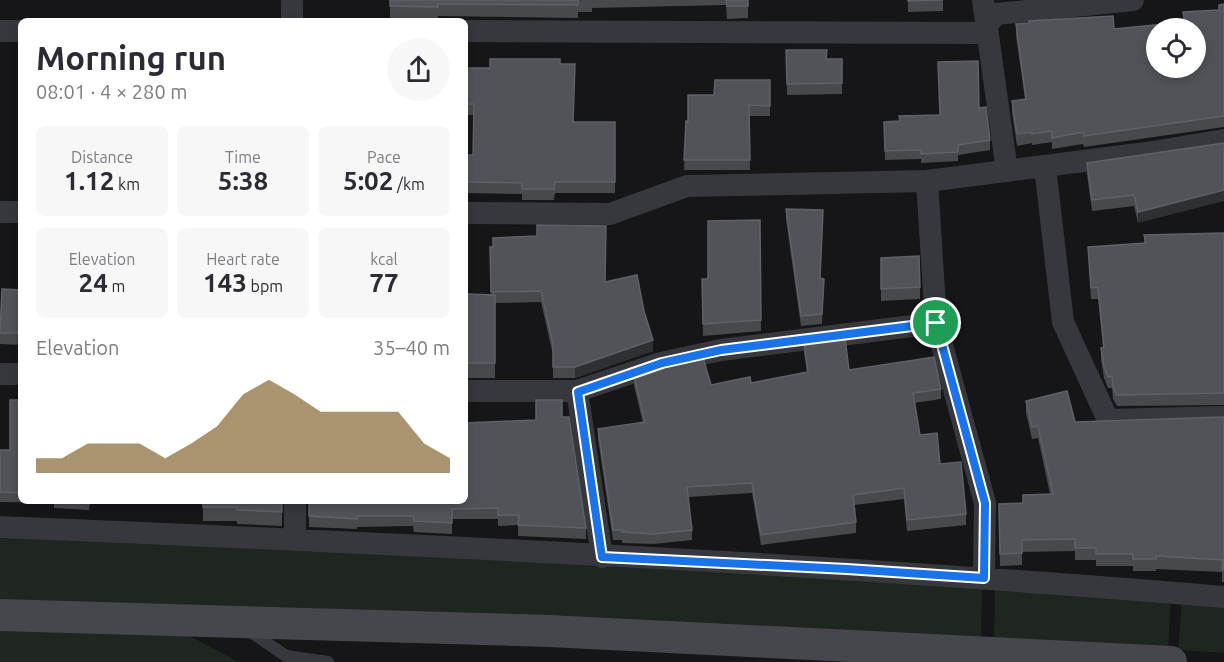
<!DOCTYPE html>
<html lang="en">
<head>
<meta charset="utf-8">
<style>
	body { margin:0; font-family:Ubuntu,sans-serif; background:#f7f7f7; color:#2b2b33; height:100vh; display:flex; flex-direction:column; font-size:22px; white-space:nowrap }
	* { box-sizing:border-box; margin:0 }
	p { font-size:20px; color:#7c7c81 }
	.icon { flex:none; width:33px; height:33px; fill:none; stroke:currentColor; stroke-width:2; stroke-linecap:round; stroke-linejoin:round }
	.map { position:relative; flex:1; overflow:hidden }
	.sheet { position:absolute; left:18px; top:18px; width:450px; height:486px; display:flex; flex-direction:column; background:#fff; border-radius:9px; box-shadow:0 3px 9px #0003 }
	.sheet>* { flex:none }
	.buttons { position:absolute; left:1146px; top:18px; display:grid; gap:12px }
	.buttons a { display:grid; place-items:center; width:60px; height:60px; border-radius:50%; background:#fff; box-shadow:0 3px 9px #0003; font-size:30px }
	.pin { position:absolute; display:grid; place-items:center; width:51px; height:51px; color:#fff; margin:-26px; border:3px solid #fff; border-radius:50%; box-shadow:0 2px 6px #0007 }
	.round { display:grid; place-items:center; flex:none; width:63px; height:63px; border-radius:32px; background:#f7f7f7 }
	.head { display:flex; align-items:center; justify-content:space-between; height:102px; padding:0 18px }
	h1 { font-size:33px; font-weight:700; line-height:45px }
	.metrics { display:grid; grid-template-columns:repeat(3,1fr); gap:9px; height:102px; padding:6px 18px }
	.metrics div { display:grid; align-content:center; border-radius:9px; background:#f7f7f7; text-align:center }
	.metrics b { font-size:26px; font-weight:700 }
	.metrics small { font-size:16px; font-weight:400 }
	.metrics p { font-size:16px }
	.chart { height:168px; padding:12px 18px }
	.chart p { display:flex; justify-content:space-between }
	.chart svg { width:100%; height:108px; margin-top:6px; fill:#856733; opacity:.7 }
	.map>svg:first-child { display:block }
	.green { fill:#1e261f }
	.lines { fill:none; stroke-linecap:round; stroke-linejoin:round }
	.lane { stroke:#37383d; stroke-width:12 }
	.street { stroke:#37383d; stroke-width:22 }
	.secondary { stroke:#45474d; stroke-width:32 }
	.wall { fill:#47494d }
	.shaded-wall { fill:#2f3033 }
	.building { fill:#525359; stroke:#5f6168; stroke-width:1.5; fill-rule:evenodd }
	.route-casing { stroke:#fff; stroke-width:12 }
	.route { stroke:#1a73e8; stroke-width:8 }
</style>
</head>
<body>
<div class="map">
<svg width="1224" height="662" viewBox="0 0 1224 662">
	<rect width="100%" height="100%" fill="#161618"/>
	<path class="green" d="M 0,538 L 571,562 L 982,587 L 981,640 L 0,600 Z
		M 995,588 L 1171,602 L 1168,650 L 994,640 Z
		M 1182,603 L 1224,607 L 1224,653 L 1178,650 Z
		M 0,629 L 186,634 L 239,662 L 0,662 Z"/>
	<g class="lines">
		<path class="lane" d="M 248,630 L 286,656 L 328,662"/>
		<path class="street" d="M 983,0 L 1007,171
			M 292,21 L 292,0
			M 0,31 L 21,31
			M 465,31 L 981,33 L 996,14 L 1133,0
			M 1045,167 L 1063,322 L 1108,420 L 1224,417
			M 927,181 L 936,323 L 985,503 L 984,578
			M 0,212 L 21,212
			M 465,213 L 610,214 L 687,186 L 927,181 L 1146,153 L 1224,140
			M 0,374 L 21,374
			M 465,391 L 577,391 L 661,363 L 721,350 L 936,323
			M 577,391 L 602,557
			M 295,501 L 295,540
			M 0,527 C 408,544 817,563 1224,597"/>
		<path class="secondary" d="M 0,615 L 549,631 L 1171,662"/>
	</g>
	<path class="wall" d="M 390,0 L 748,0 L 748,18 L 727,19 L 726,5 L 592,8 L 592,12 L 578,12 L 578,18 L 438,16 L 438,19 L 390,18 Z
		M 908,0 L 943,0 L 943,11 L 908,12 Z
		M 1224,4 L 1224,127 L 1084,147 L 1083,144 L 1052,149 L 1052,142 L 1032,145 L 1032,143 L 1017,146 L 1012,112 L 1012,101 L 1025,99 L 1016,36 L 1016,24 L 1114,29 L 1183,22 L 1183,12 L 1219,10 Z
		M 786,50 L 827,59 L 842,59 L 842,94 L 787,95 Z
		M 560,64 L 573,122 L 615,122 L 615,193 L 555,193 L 554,200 L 522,200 L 522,194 L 465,193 L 465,155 L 473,155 L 474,115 L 465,115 L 465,68 L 490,68 Z
		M 770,80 L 770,116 L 749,116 L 750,170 L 684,170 L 686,121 L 688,122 L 714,95 Z
		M 979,108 L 990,140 L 990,150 L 958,155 L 958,161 L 921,163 L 921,159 L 885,160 L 884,122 L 899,121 L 899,116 L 939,115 Z
		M 1224,143 L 1138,223 L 1134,206 L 1092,211 L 1087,174 L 1087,163 Z
		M 786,209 L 823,220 L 820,278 L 824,279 L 822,324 L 801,326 L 786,219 Z
		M 760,220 L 761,331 L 703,336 L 702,279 L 708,279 Z
		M 1224,233 L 1224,405 L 1117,406 L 1113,399 L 1112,388 L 1108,388 L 1104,378 L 1101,359 L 1101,348 L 1103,347 L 1098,299 L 1091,299 L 1088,247 L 1144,243 L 1144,235 Z
		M 490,247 L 605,282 L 653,351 L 575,378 L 553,378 L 553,355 L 541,302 L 495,303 L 495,378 L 465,378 L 465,296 L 491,295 Z
		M 881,258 L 920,287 L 920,299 L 881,301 Z
		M 21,290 L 21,345 L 0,344 L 0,333 Z
		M 804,343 L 849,370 L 941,389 L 941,399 L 914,403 L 920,435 L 940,464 L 966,514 L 966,525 L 907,531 L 904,499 L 854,505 L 856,522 L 856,533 L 761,545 L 752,493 L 688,497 L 692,530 L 692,540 L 654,544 L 622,543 L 622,540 L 613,540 L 598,439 L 598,429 L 643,423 L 634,386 L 634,376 L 711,385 L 751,383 L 807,372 L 804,353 Z
		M 21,400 L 21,501 L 90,501 L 89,510 L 54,508 L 54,503 L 0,502 L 0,450 L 10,450 Z
		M 1026,401 L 1075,422 L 1224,417 L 1224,582 L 1222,582 L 1222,572 L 1156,569 L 1156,571 L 1133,571 L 1133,566 L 1096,566 L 1096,560 L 1075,560 L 1075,551 L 1022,552 L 1022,565 L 1000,566 L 999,504 L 1023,503 L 1050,494 L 1038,438 L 1032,439 L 1026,413 Z
		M 562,417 L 586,528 L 586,539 L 518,536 L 518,525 L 498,526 L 498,519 L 452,519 L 452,534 L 414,532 L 413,526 L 357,527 L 357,529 L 309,527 L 309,501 L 465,501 L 536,420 Z
		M 203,501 L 282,501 L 282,526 L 237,524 L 237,521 L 203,521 Z"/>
	<path class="shaded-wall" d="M 1224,190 L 1224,201 L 1138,223 L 1138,212 Z
		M 653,340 L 653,351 L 575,378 L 575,367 Z"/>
	<path class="building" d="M 390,0 L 578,0 L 578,5 L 438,4 L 438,7 L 390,6 Z
		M 726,0 L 748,0 L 748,6 L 727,6 Z
		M 908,0 L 943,0 L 908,1 Z
		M 1224,4 L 1224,116 L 1084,136 L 1083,132 L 1052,138 L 1052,131 L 1032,134 L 1032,132 L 1017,134 L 1012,101 L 1026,99 L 1016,24 L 1029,23 L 1029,21 L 1113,16 L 1114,29 L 1185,22 L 1183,12 L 1219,10 L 1219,5 ZM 1156,28 L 1196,28 L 1196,68 L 1156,68 Z
		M 786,50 L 827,50 L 826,59 L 842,59 L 842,83 L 787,84 Z
		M 490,59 L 560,59 L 560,64 L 575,64 L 573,122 L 615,122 L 615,182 L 555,182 L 554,189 L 522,189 L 522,183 L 465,182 L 465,155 L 473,155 L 474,104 L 465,104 L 465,68 L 490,68 Z
		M 978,61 L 979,108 L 986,107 L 990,140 L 958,145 L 958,152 L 921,154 L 921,150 L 885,151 L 884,122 L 900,121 L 899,116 L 940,115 L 938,62 Z
		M 715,80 L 770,80 L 770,106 L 749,105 L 750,160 L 684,160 L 686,121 L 688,122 L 688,95 L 714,95 Z
		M 1224,143 L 1224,190 L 1138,212 L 1134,195 L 1092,200 L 1087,163 Z
		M 786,209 L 823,210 L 820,278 L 824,279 L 822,314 L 801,316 Z
		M 760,220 L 761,320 L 703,324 L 702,279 L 708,279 L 708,221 Z
		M 537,225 L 606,226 L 605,282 L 637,275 L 644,311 L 653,340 L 575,367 L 553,367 L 553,344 L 541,291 L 491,292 L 490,247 L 493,247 L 493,238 L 537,236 Z
		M 1224,233 L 1224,393 L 1117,395 L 1113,387 L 1112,376 L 1108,377 L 1104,367 L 1101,348 L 1104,347 L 1098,287 L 1091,288 L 1088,247 L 1146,243 L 1144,235 Z
		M 919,256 L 920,287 L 881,289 L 881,258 Z
		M 2,289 L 21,290 L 21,333 L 0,333 Z
		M 467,294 L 495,295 L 495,363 L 465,363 L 465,296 L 467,296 Z
		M 845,338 L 849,370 L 934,357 L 941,389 L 913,393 L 920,435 L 937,433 L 940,464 L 961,462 L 966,514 L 907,520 L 904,488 L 853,495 L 856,522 L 761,535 L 752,483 L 687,487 L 692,530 L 654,534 L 622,532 L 622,530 L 613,530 L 598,429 L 645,422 L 634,376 L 665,366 L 703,358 L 711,385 L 750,377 L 751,383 L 808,372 L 804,343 Z
		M 1067,391 L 1075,422 L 1224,417 L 1224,570 L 1222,570 L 1223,560 L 1156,556 L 1156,559 L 1133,559 L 1133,554 L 1096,554 L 1096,548 L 1075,548 L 1075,539 L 1022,540 L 1022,553 L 1000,554 L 999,504 L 1023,503 L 1023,495 L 1053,494 L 1038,426 L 1032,427 L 1026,401 Z
		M 10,400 L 21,400 L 21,493 L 0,492 L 0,450 L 10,450 Z
		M 536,400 L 562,400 L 562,417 L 569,417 L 586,528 L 518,525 L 519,515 L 498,515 L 498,508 L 452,509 L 452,523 L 414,521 L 413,516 L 357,516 L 357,519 L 309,516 L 309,501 L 465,501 L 465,423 L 536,420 Z
		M 203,501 L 282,501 L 282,512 L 237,510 L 237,507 L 203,507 Z"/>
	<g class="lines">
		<defs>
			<path id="route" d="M 936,323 L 985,503 L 984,578 L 847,569 L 602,557 L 578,392 L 662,363 L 721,350 Z"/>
		</defs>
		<use href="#route" class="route-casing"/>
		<use href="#route" class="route"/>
	</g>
</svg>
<div class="buttons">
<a><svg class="icon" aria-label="locate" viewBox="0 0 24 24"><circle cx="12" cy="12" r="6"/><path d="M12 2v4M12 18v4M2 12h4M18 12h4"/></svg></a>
</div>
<div class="pin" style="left:936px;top:323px;background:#1e9e55"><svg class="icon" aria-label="arrive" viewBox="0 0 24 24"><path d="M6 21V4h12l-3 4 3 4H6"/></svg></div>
<section class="sheet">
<div class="head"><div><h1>Morning run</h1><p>08:01 · 4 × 280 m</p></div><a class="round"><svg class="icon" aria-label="share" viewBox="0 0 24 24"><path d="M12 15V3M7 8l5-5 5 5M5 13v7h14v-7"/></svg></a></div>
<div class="metrics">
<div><p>Distance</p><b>1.12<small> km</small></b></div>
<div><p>Time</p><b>5:38</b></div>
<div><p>Pace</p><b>5:02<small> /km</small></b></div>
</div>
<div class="metrics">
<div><p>Elevation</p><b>24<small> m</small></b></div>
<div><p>Heart rate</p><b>143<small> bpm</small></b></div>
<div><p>kcal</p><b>77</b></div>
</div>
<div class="chart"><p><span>Elevation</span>35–40 m</p>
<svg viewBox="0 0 160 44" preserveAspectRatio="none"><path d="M0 44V38L10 38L20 32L30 32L40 32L50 38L60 32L70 25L80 12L90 6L100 12L110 19L120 19L130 19L140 19L150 32L160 38V44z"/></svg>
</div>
</section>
</div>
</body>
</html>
